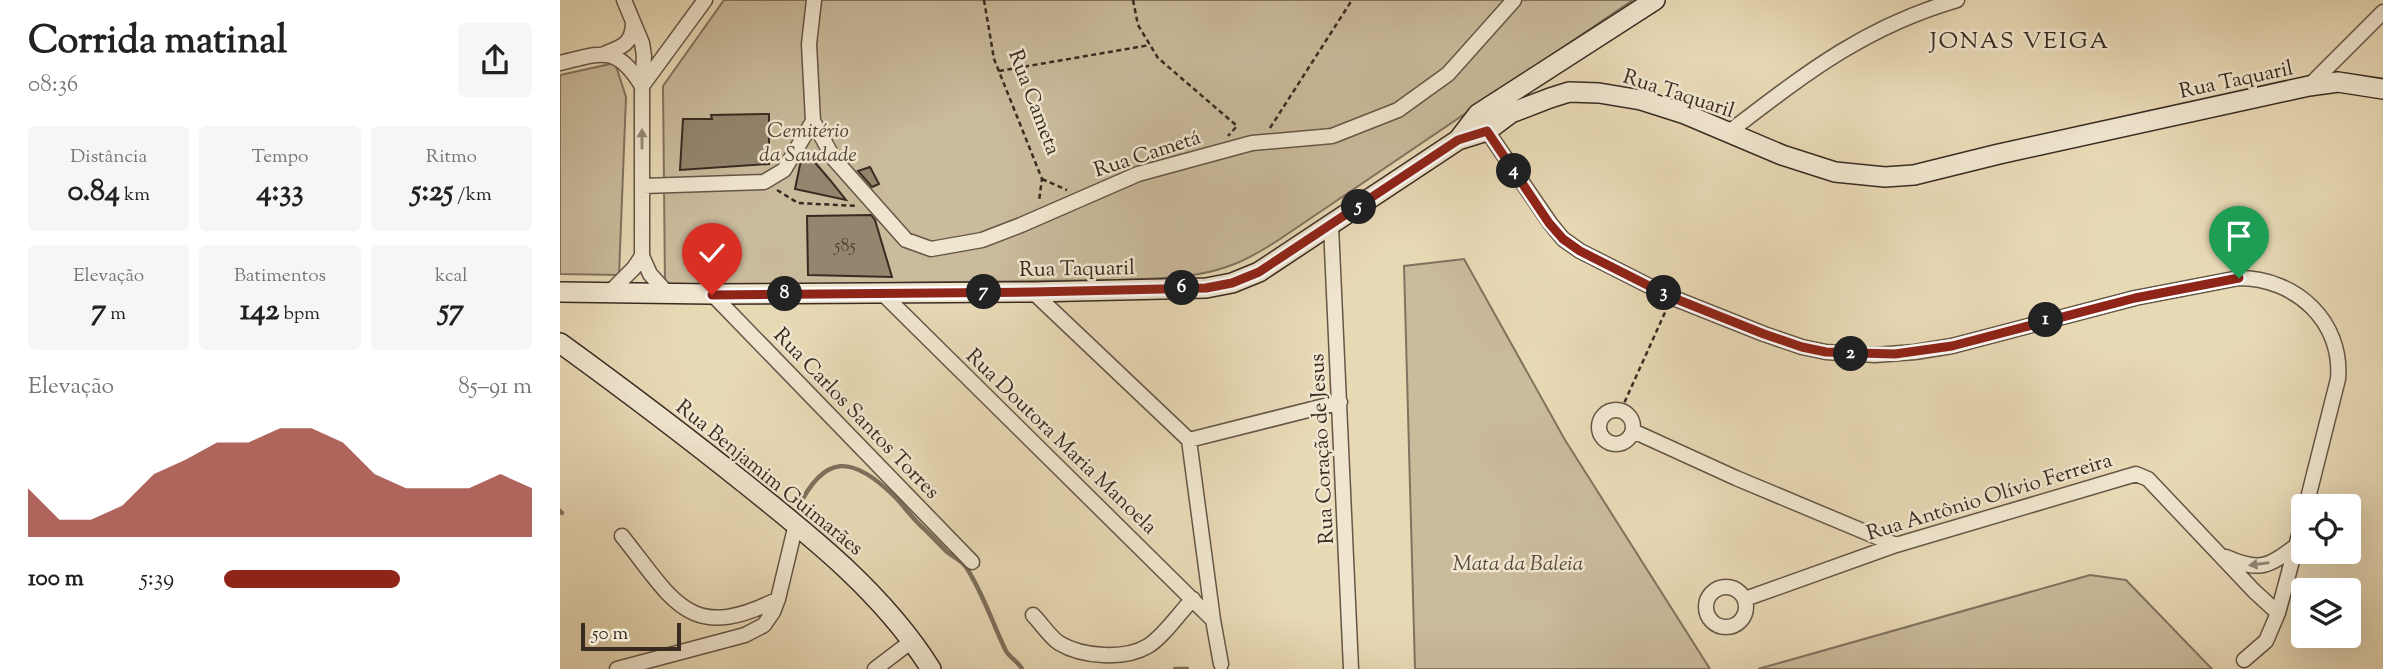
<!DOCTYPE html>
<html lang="pt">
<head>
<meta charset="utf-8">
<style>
	body { margin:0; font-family:"Sorts Mill Goudy",serif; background:#f6f6f6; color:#222; height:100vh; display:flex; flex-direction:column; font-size:26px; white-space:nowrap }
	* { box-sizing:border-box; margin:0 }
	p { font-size:23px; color:#767676 }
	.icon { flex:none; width:38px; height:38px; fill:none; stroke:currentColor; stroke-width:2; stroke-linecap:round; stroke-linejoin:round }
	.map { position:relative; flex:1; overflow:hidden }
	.details { display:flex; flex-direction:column; background:#fff; width:560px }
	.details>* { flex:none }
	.tools { position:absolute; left:1731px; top:494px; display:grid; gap:14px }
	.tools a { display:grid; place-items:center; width:70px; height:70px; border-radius:7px; background:#fff; box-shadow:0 7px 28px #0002; font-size:35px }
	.scale { position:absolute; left:21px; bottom:18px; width:100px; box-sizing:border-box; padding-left:7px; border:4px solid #392b22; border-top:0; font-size:19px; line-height:24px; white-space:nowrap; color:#392b22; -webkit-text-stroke:5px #f0e6cf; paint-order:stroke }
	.pin { position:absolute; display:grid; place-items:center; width:60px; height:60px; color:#fff; margin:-72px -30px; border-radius:50% 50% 50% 0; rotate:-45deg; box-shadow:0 0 7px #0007 }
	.pin .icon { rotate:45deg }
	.km { position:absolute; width:35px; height:35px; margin:-18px; border-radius:50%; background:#222; color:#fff; font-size:19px; line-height:35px; text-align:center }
	.round { display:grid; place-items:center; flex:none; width:74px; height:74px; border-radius:7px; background:#f6f6f6 }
	.headline { display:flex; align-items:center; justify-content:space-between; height:119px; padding:0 28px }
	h1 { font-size:38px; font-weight:700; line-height:52px }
	.stats { display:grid; grid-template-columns:repeat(3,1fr); gap:10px; height:119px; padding:7px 28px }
	.stats div { display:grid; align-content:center; border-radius:7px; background:#f6f6f6; text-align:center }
	.stats b { font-size:30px; font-weight:700 }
	.stats small { font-size:19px; font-weight:400 }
	.stats p { font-size:19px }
	.chart { height:196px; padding:14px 28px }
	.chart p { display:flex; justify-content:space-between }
	.chart svg { width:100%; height:126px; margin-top:7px; fill:#8f2418; opacity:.7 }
	ul { padding:0 28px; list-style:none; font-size:23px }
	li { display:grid; grid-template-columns:112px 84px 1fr; align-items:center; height:52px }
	li i { height:18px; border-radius:9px; background:#8f2418 }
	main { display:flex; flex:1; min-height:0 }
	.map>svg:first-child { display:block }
	.green { fill:#cabb9c; stroke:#82735f; stroke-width:2 }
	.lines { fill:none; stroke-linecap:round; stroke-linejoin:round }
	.stream { stroke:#7e705c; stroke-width:4.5 }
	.building { fill:#94856e; stroke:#392b22; stroke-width:2 }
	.street-casing { stroke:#655647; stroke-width:17 }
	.secondary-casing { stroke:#392b22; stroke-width:22 }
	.path { stroke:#392b22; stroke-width:2.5; stroke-dasharray:5 3.5; stroke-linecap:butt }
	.street { stroke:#f0e6cf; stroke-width:14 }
	.secondary { stroke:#f0e6cf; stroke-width:19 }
	.oneway { fill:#948878 }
	.route-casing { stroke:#fff; stroke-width:14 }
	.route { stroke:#8f2418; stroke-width:9 }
	.labels { text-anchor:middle; stroke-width:5; stroke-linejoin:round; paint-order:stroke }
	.number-label { font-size:18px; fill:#504235 }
	.street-label { font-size:21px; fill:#392b22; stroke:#f0e6cf }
	.park-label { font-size:21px; font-style:italic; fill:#56483a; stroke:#f0e6cf }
	.neighbourhood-label { font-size:23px; letter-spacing:2px; fill:#392b22; stroke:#f0e6cf }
</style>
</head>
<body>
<main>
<section class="details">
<div class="headline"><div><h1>Corrida matinal</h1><p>08:36</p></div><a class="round"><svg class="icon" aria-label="share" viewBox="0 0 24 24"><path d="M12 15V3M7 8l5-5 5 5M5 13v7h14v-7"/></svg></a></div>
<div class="stats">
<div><p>Distância</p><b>0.84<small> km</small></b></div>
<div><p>Tempo</p><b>4:33</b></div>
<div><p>Ritmo</p><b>5:25<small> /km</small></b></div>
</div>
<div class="stats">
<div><p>Elevação</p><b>7<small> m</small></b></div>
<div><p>Batimentos</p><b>142<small> bpm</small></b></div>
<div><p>kcal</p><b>57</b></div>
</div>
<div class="chart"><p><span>Elevação</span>85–91 m</p>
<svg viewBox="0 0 160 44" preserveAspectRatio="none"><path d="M0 44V27L10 38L20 38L30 33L40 22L50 17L60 11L70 11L80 6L90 6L100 11L110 22L120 27L130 27L140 27L150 22L160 27V44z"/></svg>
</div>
<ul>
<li><b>100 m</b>5:39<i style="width:57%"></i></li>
</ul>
</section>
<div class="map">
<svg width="1823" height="669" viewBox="0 0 1823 669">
	<rect width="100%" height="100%" fill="#e8d9b5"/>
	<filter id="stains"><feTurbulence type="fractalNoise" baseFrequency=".00286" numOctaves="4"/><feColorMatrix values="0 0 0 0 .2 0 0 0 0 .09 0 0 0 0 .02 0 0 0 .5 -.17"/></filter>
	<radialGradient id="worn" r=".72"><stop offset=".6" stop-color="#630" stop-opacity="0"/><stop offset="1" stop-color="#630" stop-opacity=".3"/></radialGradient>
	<path class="green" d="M 164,0 L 1073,0 L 720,239 C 706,248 692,257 677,263 C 640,279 597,278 558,280 L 105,286 L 103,86 Z
		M 55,63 L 66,97 L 59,275 L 0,274 L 0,75 Z
		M 904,259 L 1005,440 L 1150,669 L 855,669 L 844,266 Z
		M 1530,575 L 1566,580 L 1652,669 L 1198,669 Z"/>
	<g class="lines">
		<path class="stream" d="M 237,510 C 264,453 292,455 334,496 C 343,505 350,515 359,524 C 369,533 377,542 385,550 C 392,557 400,559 406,567 C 423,593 432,622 445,649 C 448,657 458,661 462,669
			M 0,511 L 2,513
			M 615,669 L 627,669"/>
	</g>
	<path class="building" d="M 209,114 L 209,164 L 120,170 L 123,119 L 152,119 L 151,115 Z
		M 246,152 L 270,180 L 286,200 L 235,189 L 241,160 Z
		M 310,167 L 319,184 L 312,187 L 298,171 Z
		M 311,215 L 315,220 L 332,277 L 248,275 L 247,216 Z"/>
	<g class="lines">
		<defs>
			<path id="street" d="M 64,0 L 82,43 L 84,56 L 82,86
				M 254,0 L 249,44 L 253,121 L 274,159 L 346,240 L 371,249 L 422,240 L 461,225 L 578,174 L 692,143 L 772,136 L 838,110 L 888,74 L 954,0
				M 46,53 C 63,47 72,43 73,24
				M 0,63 C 42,53 56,44 82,86 L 82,256 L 90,274 L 108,294
				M 82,86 L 145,0
				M 1749,86 L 1823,12
				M 923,125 L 990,223 L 1003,239 L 1020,251 L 1111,297 L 1204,334 L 1242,347 L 1266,352 L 1315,355 L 1355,352 L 1392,346 L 1575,298 L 1679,278 C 1735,278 1783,321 1778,379 L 1746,506
				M 1169,132 C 1245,74 1304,27 1397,0
				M 83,186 L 204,182 L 224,170 L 253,121
				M 771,226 L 791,669
				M 473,292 L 629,440 L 653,620 L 661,664
				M 49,293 L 74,268 L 82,256
				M 322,293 L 653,620
				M 152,294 L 412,562
				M1039 427a17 17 0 1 1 34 0a17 17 0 1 1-34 0Z
				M 1073,431 L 1176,478 L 1336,545
				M 629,440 L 780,402
				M 62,536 C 114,601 129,644 218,599
				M 1666,557 C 1700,572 1708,567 1737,545
				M1146 607a20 20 0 1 1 40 0a20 20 0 1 1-40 0Z
				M 1185,599 L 1336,545 L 1576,474 L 1588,479 L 1694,591 L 1718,613
				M 473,615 C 481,623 490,637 499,643 C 522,657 565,660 588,646 C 603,637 620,612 633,599
				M 1684,660 L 1706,641 L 1718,613 L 1743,520
				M 57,669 L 185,635 L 204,625 L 213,612 L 218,599 L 236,524
				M 315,669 L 353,640"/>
			<path id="secondary" d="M 898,140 L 918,114 L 1095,0
				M 0,292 L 152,294 L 473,292 L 646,288 L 672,283 L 699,272 L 898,140 L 927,131 L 951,113 L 990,98 L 1009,92 L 1039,93 L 1081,100 L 1125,114 L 1222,155 L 1275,172 L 1325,177 L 1354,175 L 1439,154 L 1749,86 L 1778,82 L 1823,89
				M 0,343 C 62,388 123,434 183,482 C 252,537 323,593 371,669"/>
		</defs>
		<use href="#street" class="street-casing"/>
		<use href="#secondary" class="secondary-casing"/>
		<path class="path" d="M 424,0 L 434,59 L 482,179 L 479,201
			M 573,0 L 578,25 L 598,58 L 677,126 L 668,136
			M 439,71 L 590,45
			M 710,128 L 792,0
			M 482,179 L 507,190
			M 217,190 L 238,203 L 298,206
			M 1061,410 L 1107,308"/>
		<use href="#street" class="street"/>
		<use href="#secondary" class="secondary"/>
	</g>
	<defs><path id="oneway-solid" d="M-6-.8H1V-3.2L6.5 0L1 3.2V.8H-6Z" transform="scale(1.75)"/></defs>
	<g class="oneway">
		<use href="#oneway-solid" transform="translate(82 139) rotate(-90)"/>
		<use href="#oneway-solid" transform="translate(1699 564) rotate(172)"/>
	</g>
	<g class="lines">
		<defs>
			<path id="route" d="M 152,295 L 473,292 L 646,288 L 672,283 L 699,272 L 898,140 L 927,131 L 989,223 L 1003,239 L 1020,251 L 1111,297 L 1204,334 L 1242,347 L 1266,352 L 1335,354 L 1392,346 L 1575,298 L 1679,278"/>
		</defs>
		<use href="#route" class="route-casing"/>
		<use href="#route" class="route"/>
	</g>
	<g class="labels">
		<g class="number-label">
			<text x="285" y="251">585</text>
		</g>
		<g class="street-label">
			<text transform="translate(1676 79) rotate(-12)" y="7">Rua Taquaril</text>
			<text transform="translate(1119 93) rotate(18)" y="7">Rua Taquaril</text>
			<text transform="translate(475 102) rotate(69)" y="7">Rua Cameta</text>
			<text transform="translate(587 153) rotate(-18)" y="7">Rua Cametá</text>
			<text transform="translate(517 268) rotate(-1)" y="7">Rua Taquaril</text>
			<text transform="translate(297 413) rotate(46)" y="7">Rua Carlos Santos Torres</text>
			<text transform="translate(502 441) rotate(44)" y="7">Rua Doutora Maria Manoela</text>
			<text transform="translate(761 449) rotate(-93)" y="7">Rua Coração de Jesus</text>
			<text transform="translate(210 477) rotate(39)" y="7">Rua Benjamim Guimarães</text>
			<text transform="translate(1429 496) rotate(-17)" y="7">Rua Antônio Olívio Ferreira</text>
		</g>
		<g class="park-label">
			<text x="248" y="137">Cemitério<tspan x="248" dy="24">da Saudade</tspan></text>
			<text x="958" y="570">Mata da Baleia</text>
		</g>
		<g class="neighbourhood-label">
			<text x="1460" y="48">JONAS VEIGA</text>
		</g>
	</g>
	<rect width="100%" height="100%" filter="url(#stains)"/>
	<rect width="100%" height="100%" fill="url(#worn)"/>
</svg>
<div class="tools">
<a><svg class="icon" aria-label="locate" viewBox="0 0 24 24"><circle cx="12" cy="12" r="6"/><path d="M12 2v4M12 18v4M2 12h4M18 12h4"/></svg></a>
<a><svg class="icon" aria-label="layers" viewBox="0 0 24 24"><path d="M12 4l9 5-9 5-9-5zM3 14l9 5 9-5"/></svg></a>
</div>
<div class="scale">50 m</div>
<div class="pin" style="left:1679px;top:278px;background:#1e9e55"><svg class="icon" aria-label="arrive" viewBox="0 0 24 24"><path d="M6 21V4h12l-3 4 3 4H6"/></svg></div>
<div class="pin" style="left:152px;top:295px;background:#d93025"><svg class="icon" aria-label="check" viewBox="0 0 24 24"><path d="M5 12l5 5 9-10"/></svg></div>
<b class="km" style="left:1486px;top:320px">1</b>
<b class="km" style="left:1291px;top:354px">2</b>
<b class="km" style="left:1104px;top:293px">3</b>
<b class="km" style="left:954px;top:171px">4</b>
<b class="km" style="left:799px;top:207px">5</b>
<b class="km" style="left:622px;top:288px">6</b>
<b class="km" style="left:424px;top:292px">7</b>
<b class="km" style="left:225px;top:294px">8</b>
</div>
</main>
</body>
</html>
